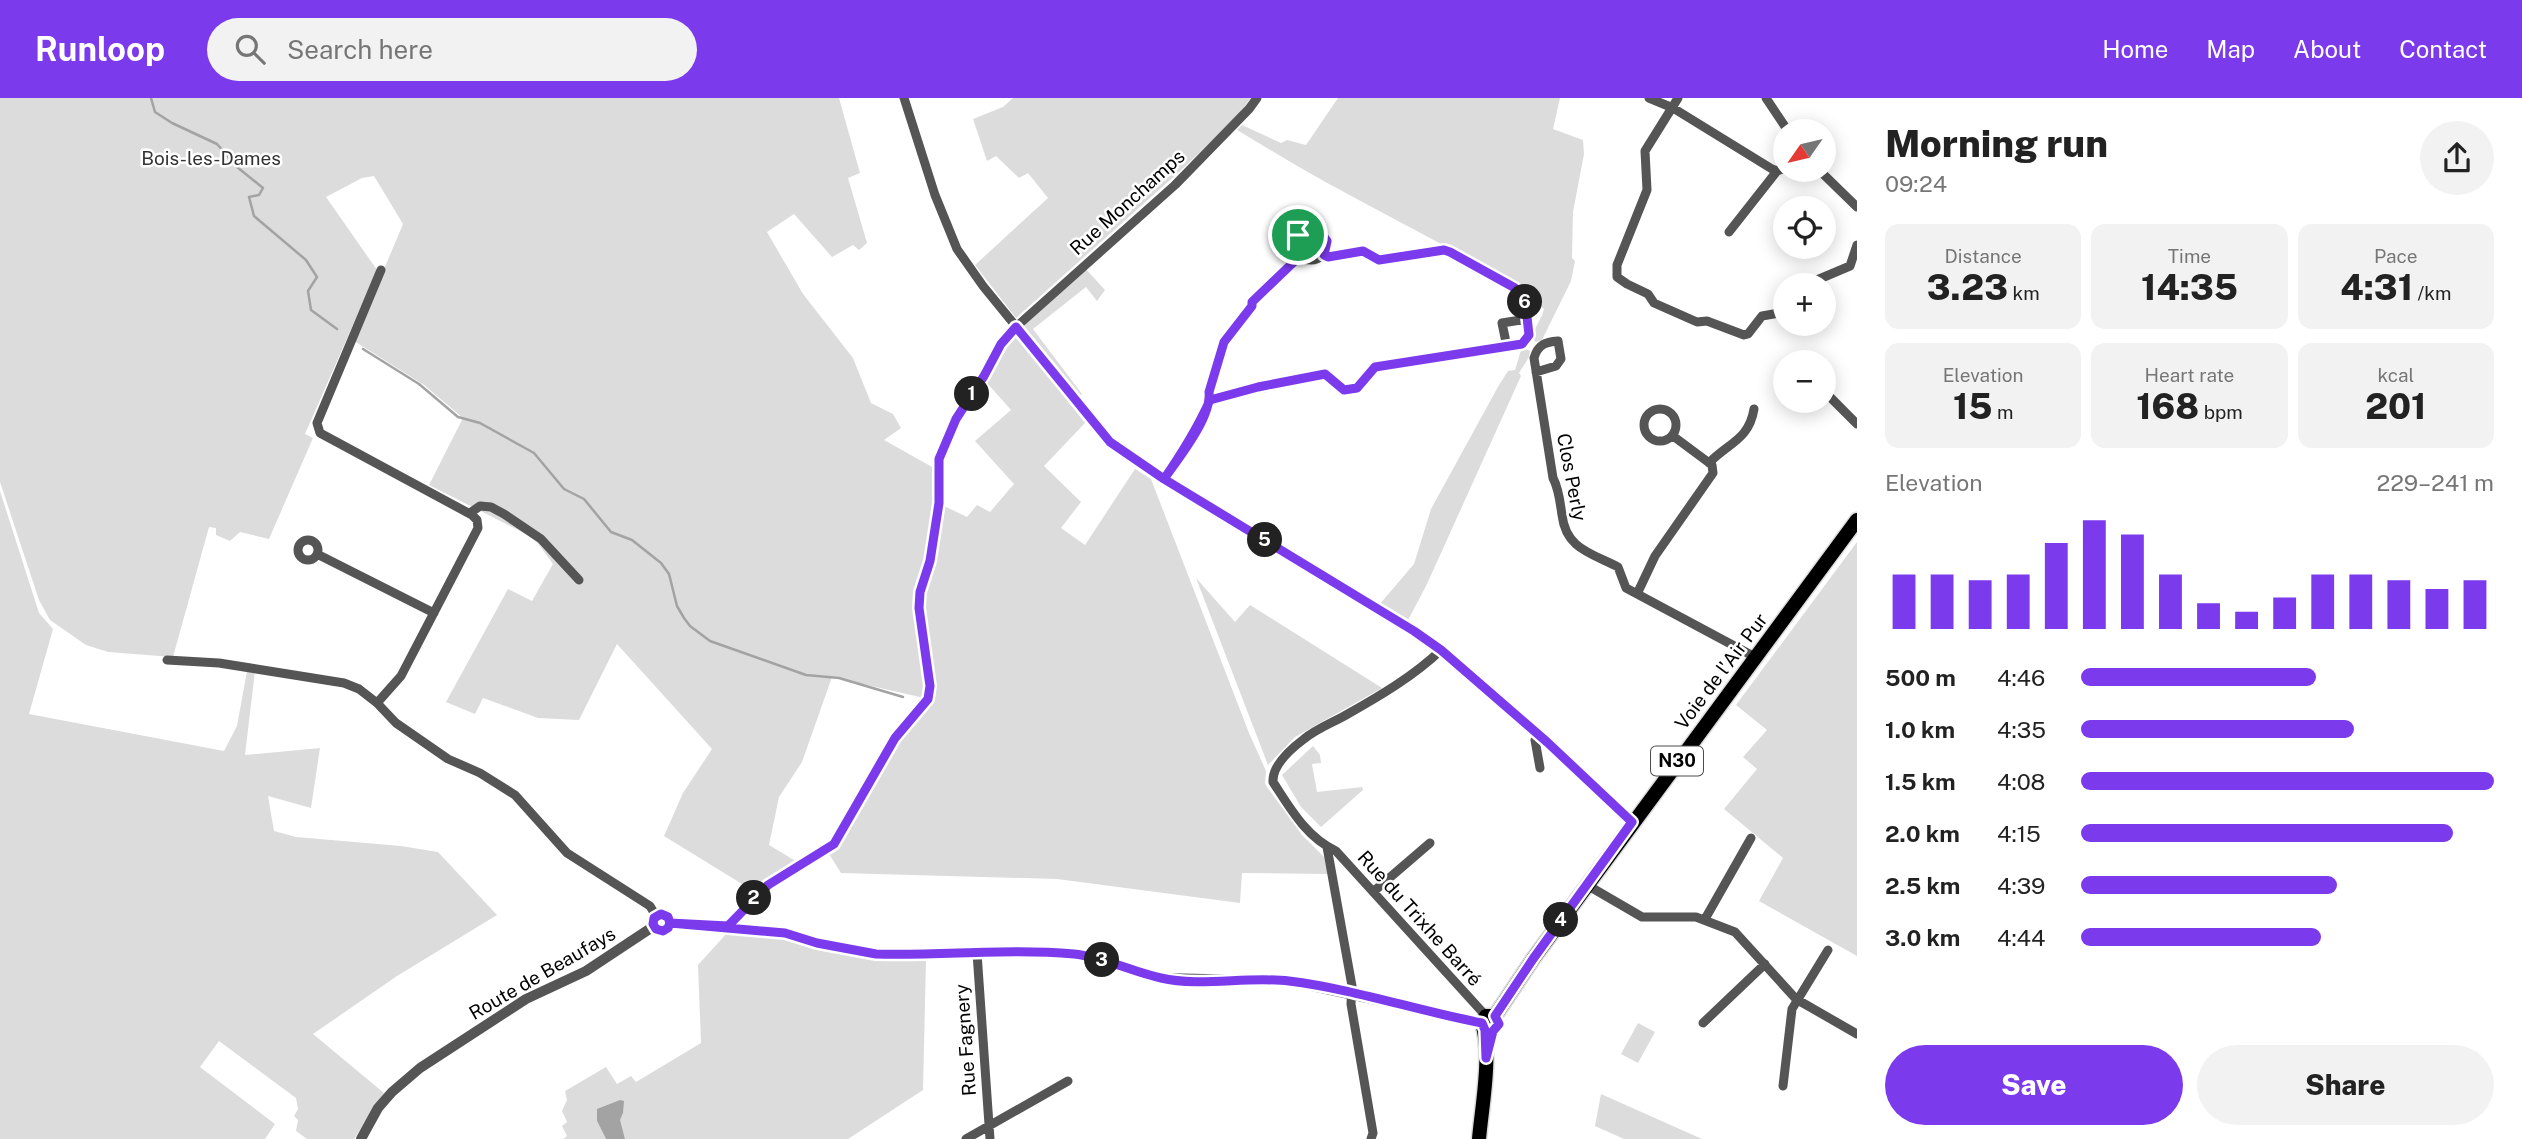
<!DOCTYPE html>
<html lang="en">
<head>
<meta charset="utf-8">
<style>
	body { margin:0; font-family:"Public Sans",sans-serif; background:#f2f2f2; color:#222; height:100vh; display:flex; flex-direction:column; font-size:26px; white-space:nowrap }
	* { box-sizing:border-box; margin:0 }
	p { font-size:23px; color:#767676 }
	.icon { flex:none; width:38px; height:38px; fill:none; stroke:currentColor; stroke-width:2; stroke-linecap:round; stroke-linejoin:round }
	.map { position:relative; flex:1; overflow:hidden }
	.side { display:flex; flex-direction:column; background:#fff; width:665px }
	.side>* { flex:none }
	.needle { width:46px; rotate:236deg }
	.fabs { position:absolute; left:1773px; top:21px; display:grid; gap:14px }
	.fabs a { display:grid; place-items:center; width:63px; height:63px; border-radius:50%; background:#fff; box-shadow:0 4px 18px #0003; font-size:35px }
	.pin { position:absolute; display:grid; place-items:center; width:60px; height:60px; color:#fff; margin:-30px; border:4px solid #fff; border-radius:50%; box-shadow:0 2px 7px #0007 }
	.km { position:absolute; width:35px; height:35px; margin:-18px; border-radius:50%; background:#222; color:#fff; font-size:19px; line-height:35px; text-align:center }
	.round { display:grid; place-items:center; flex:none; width:74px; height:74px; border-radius:37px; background:#f2f2f2 }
	.head { display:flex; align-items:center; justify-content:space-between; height:119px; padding:0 28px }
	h1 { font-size:38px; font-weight:800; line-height:52px }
	.metrics { display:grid; grid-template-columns:repeat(3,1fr); gap:10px; height:119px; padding:7px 28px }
	.metrics div { display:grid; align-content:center; border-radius:14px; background:#f2f2f2; text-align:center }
	.metrics b { font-size:35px; font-weight:800 }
	.metrics small { font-size:19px; font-weight:400 }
	.metrics p { font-size:19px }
	.chart { height:196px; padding:14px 28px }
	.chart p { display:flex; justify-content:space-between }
	.chart svg { width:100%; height:126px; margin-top:7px; stroke:#7c3aed; stroke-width:6 }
	.action { display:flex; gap:14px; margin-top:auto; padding:14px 28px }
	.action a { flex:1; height:80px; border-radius:42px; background:#7c3aed; color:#fff; font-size:28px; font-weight:800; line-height:80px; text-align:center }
	.action a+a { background:#f2f2f2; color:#222 }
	ul { padding:0 28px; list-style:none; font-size:23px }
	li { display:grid; grid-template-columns:112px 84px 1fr; align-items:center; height:52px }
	li i { height:18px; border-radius:9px; background:#7c3aed }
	header { display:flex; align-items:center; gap:42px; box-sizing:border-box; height:98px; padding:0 35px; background:#7c3aed; color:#fff }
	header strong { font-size:33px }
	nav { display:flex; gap:38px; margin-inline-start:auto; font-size:24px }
	.search { width:490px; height:63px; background:#f2f2f2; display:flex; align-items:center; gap:18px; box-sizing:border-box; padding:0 24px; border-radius:38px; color:#767676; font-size:26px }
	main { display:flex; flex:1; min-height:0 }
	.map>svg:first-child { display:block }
	.green { fill:#dcdcdc }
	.water { fill:#a3a3a3 }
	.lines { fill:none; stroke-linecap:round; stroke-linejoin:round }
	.stream { stroke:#a3a3a3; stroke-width:2.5 }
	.primary-casing { stroke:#dbdbdb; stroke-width:17 }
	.minor { stroke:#555; stroke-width:9 }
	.tertiary { stroke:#555; stroke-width:10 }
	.primary { stroke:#000; stroke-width:14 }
	.route-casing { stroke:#fff; stroke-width:14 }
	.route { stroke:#7c3aed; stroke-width:9 }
	.labels { text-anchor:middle; stroke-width:5; stroke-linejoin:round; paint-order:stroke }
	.shield { fill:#fff; stroke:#4c4c4c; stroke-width:2 }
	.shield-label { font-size:18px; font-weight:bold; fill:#000 }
	.park-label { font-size:19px; fill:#333; stroke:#fff }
	.street-label { font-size:19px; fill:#000; stroke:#fff }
</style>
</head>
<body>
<header>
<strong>Runloop</strong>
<div class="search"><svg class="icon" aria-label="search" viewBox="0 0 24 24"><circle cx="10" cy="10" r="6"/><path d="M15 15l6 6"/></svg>Search here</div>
<nav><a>Home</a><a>Map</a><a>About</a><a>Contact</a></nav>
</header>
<main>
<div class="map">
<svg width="1857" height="1041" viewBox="0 0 1857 1041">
	<rect width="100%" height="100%" fill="#fff"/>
	<path class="green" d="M 0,0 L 839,0 L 860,75 L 848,80 L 867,145 L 859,152 L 853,147 L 832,159 L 794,116 L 767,134 L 803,196 L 853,260 L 871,305 L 893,316 L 901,330 L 884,342 L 934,370 L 933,412 L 925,469 L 916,500 L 917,537 L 927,589 L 924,600 L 832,579 L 802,664 L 779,699 L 769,747 L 799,765 L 755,794 L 664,738 L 683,695 L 712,651 L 617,546 L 579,622 L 538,620 L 483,600 L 475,616 L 446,604 L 508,491 L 532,503 L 553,466 L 534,440 L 429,387 L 463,320 L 424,287 L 354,243 L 403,126 L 374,78 L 362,80 L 326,99 L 377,172 L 305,336 L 313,340 L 269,441 L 240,434 L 230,443 L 216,437 L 216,430 L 209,429 L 173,559 L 108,554 L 86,547 L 50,522 L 39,502 L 0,384 Z
		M 1013,0 L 1251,0 L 1235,21 L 1179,74 L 1016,220 L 975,167 L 1048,100 L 1028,75 L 1019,80 L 996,58 L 987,63 L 973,21 L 1003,9 Z
		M 1338,0 L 1560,0 L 1553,31 L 1583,42 L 1584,56 L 1573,114 L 1572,160 L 1575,163 L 1571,183 L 1542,242 L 1536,244 L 1533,241 C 1532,232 1542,221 1544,211 C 1482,165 1412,131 1344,94 C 1308,75 1272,53 1237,32 L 1242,27 L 1281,45 L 1287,42 L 1306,47 Z
		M 1309,134 L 1313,134 L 1312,140 L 1317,145 L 1323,144 L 1322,152 L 1315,158 L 1305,157 L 1299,148 L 1304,147 L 1307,140 L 1305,136 Z
		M 1085,170 L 1105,192 L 1097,203 L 1086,189 L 1033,231 L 1082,296 L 1078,302 L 1022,230 Z
		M 1015,233 L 1085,325 L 1044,368 L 1081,404 L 1061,430 L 1085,447 L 1135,371 L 1151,381 L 1249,635 L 1266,673 L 1265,686 L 1302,737 L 1324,759 L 1328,776 L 1242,775 L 1240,805 L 1057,781 L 841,775 L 829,756 L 841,745 L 862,704 L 892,653 L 933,601 L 936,594 L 921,506 L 933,465 L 942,407 L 967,419 L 977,407 L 990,414 L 1014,386 L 975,343 L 1011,312 L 987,285 Z
		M 1522,249 L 1530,253 L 1529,259 L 1519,275 L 1521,278 L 1427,486 L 1407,524 L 1379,507 L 1414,466 L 1431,411 L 1499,287 L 1508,273 L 1515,272 Z
		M 0,393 L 39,515 L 53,531 L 29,616 L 224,653 L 237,628 L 247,573 L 255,573 L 245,657 L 320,650 L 311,710 L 268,698 L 274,733 L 296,739 L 401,748 L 438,754 L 497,817 L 397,878 L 313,936 L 384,995 L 354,1041 L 307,1041 L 296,1033 L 298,1022 L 294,1018 L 298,1011 L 296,1000 L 219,943 L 200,969 L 275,1026 L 265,1041 L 0,1041 Z
		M 1857,444 L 1857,858 L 1759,803 L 1783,760 L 1724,711 L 1757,671 L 1743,659 L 1767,632 L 1736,607 Z
		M 1196,480 L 1235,524 L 1250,507 L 1382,590 L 1295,639 L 1268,667 Z
		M 1313,648 L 1320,657 L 1321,665 L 1312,666 L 1317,694 L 1362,689 L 1363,692 L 1321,729 L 1301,709 L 1282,677 Z
		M 728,834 L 789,841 L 830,853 L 872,860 L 926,862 L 923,992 L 848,1041 L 625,1041 L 619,1022 L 623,1015 L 597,1023 L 606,1041 L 563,1041 L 567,1038 L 562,1028 L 567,1024 L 562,1013 L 567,1002 L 565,993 L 606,969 L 617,986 L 631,978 L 636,984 L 701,945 L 698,867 Z
		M 1638,925 L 1655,934 L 1638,965 L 1621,956 Z
		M 1601,996 L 1702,1041 L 1624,1041 L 1595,1028 Z"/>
	<path class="water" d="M 620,1002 L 624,1003 L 623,1015 L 620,1022 L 625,1041 L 606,1041 L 597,1023 L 597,1011 Z"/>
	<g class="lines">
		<path class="stream" d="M 151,0 L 155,14 L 172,25 L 217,46 L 237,69 L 263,90 L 259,97 L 249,99 L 254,118 L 306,162 L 317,179 L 308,193 L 311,212 L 337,231
			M 363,251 L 419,286 L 458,319 L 480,325 L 534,355 L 564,391 L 584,401 L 611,434 L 632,442 L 661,465 L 669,476 L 677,508 L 684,520 L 690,528 L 710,543 L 806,577 L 839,580 L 903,599"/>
		<defs>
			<path id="primary" d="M 1495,918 L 1533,861 L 1857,422
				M 1479,1041 C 1482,1007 1492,957 1482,925 L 1486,918 L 1495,918"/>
		</defs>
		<use href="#primary" class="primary-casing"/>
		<path class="minor" d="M 904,0 L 935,97 L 957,151 L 983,188 L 1110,344 L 1157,377 L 1427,542 L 1553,649 L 1632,724
			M 1649,0 L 1673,10 L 1772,71 L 1777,73 L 1785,70
			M 1678,0 L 1645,53 L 1647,92 L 1617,167 L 1617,179 L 1627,186 L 1648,196 L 1654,205 L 1697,224 L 1707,223 L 1744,237 L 1748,236 L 1762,218 L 1785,214
			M 1766,0 L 1788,33
			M 1819,72 L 1857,109
			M1295 146a16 16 0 1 1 32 0a16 16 0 1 1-32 0Z
			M 1729,134 L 1777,73
			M 1324,157 L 1328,159 L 1362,153 L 1379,161 L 1444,152 L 1450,154 L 1515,190 L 1525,201 L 1527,221
			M 1805,187 L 1850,168 L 1857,147
			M 1536,274 L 1556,268 L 1561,261 L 1558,243 C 1546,244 1538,246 1534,260 L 1553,380 C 1559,391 1560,404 1562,417 C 1566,451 1591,455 1618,469 L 1626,490 L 1755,559
			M 1824,293 L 1857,326
			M 1210,302 L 1209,294 L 1224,244 L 1252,208 L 1252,203 L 1300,158
			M1644 327a16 16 0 1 1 32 0a16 16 0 1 1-32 0Z
			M 1709,365 C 1728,345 1749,342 1754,311
			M 1164,381 L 1191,342 L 1210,302 L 1258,289 L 1263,290 L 1325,277 L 1344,292 L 1357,290 L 1375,269 L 1507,249 L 1522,246 L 1529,237 L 1527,221 L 1502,225 L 1507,249
			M 470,415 L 480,408 L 491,409 L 504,416 L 541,441 L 579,482
			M298 452a10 10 0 1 1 20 0a10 10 0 1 1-20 0Z
			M 317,456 L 434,515
			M 1637,496 L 1655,458 L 1713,375 L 1712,367 L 1673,338
			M 1441,552 C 1414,578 1378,599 1346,617 C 1332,625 1316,631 1304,641 C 1292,650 1272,667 1273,684 C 1290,710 1306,739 1336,753 L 1486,918
			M 167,562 L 219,565 L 344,585 L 359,591 L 377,605 L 396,625 L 448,661 L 480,675 L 515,697 L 567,755 L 650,808 L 656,818
			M 377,605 L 401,578 L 478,430 L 477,422 L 472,417 L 320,335 L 317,325 L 381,172
			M 1538,637 L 1535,642 L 1540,670
			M 1327,749 L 1352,888 L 1351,906 L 1373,1035 L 1371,1041
			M 1587,787 L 1642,819 L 1696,819 L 1735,834 L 1796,901 L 1857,936
			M 1373,794 L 1430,745
			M 1705,821 L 1751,740
			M 728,828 L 757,797 L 781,777 L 822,755 L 834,746 L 846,728 L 859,699 L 895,640 L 928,601 L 930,588 L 919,510 L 920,494 L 930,463 L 937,416 L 939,361 L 956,321 L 984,277 L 1001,246 L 1016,229 L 1175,87 L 1249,11 L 1257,0
			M 977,855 L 990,1041
			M 1703,925 L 1765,866
			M 1783,988 L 1792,911 L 1828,852
			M 966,1041 L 1068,983"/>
		<path class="tertiary" d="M 670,825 L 785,835 L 816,844 L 876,856 L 1040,854 L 1077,857 L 1111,864 L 1161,880 L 1289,883 L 1482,925
			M 361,1041 L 378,1010 L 392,994 L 420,970 L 526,901 L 586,873 L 654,828 L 654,820 L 658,816 L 666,817 L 670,825"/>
		<use href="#primary" class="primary"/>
	</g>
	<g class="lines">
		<defs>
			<path id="route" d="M 1298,137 C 1295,145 1295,150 1300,158 L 1252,204 L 1252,208 L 1224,244 L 1209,294 C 1212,319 1178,361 1164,381 L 1110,344 L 1016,229 L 1001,246 L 984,278 L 956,321 L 939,361 L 939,405 L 930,463 L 920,494 L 919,510 L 930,588 L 928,601 L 895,640 L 834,746 L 768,787 L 728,828 L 670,825 L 668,819 L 661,816 L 654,820 L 653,826 L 656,831 L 663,833 L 668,830 L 670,825 L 785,835 L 817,845 L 876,856 C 942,858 1008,850 1074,856 C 1104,859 1132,874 1161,880 C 1200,889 1248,878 1289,883 C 1354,891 1418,913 1482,925 L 1485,932 L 1486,960 L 1493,933 L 1499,926 L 1495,918 L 1533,861 L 1632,724 L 1547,644 L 1441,552 L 1414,533 L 1164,381 C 1182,355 1197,331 1210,302 L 1258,289 L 1325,276 L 1344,292 L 1357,290 L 1375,269 L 1522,246 L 1529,237 L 1525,201 L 1515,190 L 1450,154 L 1444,152 L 1379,162 L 1363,153 L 1328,159 L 1324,157 L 1327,143 L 1318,131 L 1304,132 L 1298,137"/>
		</defs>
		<use href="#route" class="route-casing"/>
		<use href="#route" class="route"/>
	</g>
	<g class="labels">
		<rect class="shield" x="1651" y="648.5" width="52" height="29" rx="5"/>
		<g class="shield-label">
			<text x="1677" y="669">N30</text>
		</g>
		<g class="park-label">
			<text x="211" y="67">Bois-les-Dames</text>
		</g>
		<g class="street-label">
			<text transform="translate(1127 104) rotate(-42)" y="7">Rue Monchamps</text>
			<text transform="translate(1572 379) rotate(79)" y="7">Clos Perly</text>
			<text transform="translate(1721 573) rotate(-53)" y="7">Voie de l'Air Pur</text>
			<text transform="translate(1420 820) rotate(48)" y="7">Rue du Trixhe Barré</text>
			<text transform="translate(542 875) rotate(-30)" y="7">Route de Beaufays</text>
			<text transform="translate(965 942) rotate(-94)" y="7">Rue Fagnery</text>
		</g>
	</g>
</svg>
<div class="fabs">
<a><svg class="needle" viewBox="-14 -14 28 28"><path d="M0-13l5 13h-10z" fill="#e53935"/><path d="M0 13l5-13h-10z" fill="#767676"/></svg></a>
<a><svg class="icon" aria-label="locate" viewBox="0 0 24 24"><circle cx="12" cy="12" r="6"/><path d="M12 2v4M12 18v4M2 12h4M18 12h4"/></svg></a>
<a>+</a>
<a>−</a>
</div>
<div class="pin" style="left:1298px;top:137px;background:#1e9e55"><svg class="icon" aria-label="arrive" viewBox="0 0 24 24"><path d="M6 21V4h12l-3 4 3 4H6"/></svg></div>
<b class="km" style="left:972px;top:296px">1</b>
<b class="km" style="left:754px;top:800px">2</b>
<b class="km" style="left:1102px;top:862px">3</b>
<b class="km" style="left:1561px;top:822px">4</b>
<b class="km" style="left:1265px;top:442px">5</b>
<b class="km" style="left:1525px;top:204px">6</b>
</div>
<section class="side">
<div class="head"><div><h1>Morning run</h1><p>09:24</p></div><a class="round"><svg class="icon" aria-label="share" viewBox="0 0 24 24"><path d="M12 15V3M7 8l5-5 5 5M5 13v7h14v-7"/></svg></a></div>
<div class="metrics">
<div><p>Distance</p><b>3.23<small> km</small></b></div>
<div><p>Time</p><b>14:35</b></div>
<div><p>Pace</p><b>4:31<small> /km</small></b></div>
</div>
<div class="metrics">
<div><p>Elevation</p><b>15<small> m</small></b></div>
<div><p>Heart rate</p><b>168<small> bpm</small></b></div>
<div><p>kcal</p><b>201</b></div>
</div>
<div class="chart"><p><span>Elevation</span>229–241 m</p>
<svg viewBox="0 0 160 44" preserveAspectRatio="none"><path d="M5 44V25M15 44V25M25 44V27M35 44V25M45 44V14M55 44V6M65 44V11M75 44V25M85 44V35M95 44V38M105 44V33M115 44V25M125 44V25M135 44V27M145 44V30M155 44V27"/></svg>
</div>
<ul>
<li><b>500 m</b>4:46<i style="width:57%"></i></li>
<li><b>1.0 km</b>4:35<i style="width:66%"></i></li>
<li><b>1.5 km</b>4:08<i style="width:100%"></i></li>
<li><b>2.0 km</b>4:15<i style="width:90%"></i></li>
<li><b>2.5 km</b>4:39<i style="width:62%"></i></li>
<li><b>3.0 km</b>4:44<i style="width:58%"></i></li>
</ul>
<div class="action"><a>Save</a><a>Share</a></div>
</section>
</main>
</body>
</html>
